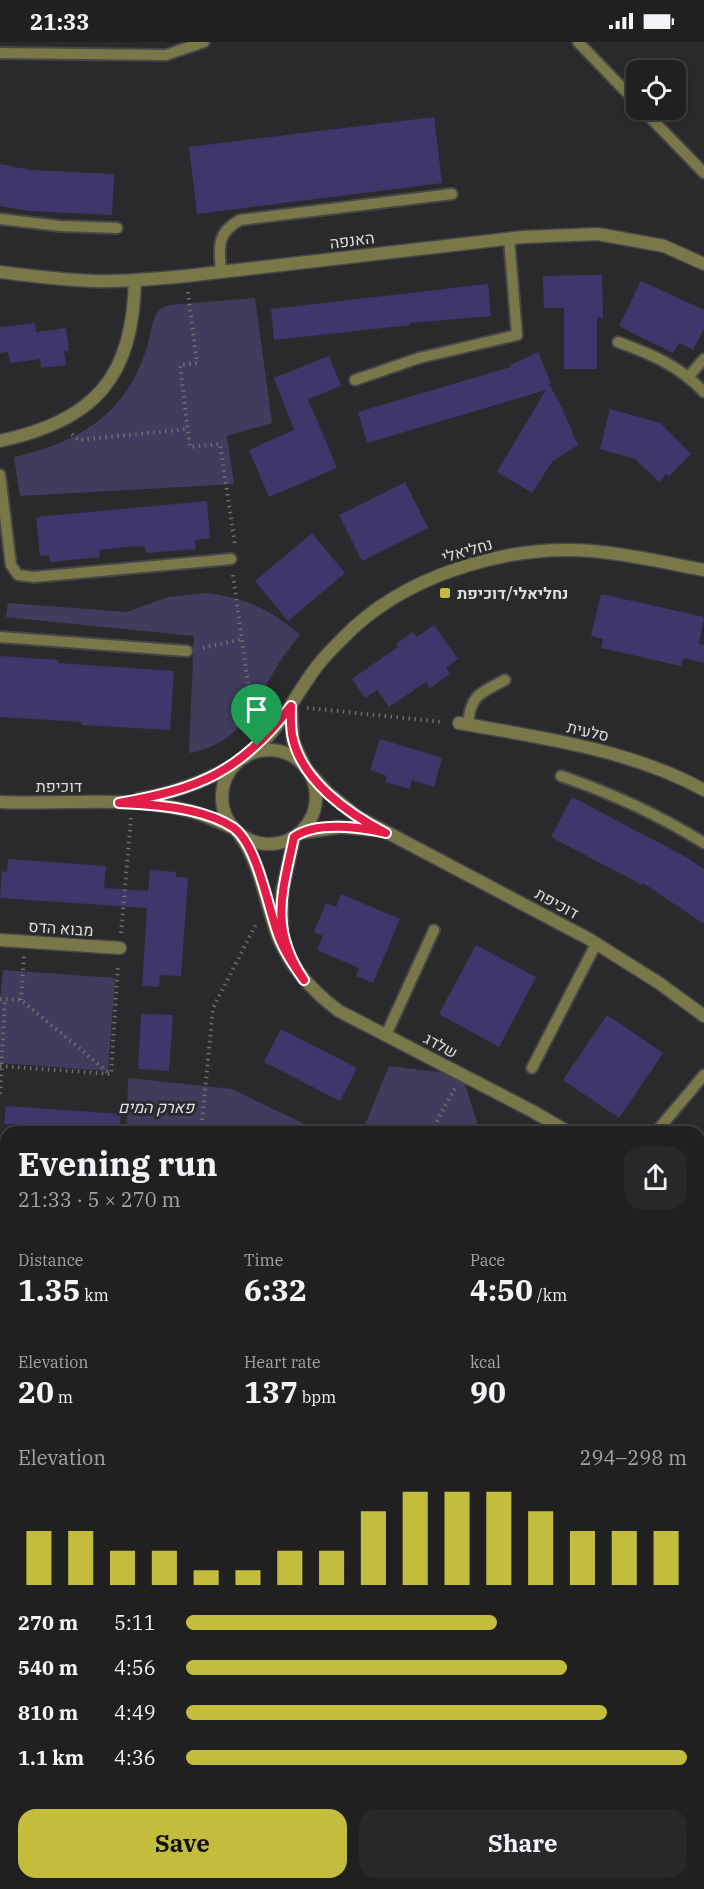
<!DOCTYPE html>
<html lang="en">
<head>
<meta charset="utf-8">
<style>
	body { margin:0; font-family:"IBM Plex Serif",Heebo,serif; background:#28282a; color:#f1f3f6; height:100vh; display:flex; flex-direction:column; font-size:22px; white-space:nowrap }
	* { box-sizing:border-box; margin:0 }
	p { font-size:20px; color:#a2a3a5 }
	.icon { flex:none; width:33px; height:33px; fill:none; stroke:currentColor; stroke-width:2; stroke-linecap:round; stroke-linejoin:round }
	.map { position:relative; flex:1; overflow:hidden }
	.side { position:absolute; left:0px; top:1084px; width:705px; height:764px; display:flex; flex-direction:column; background:#202021; border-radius:18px 18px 0 0; box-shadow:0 3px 9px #0003,0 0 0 2px #3d3e3f }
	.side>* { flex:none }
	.tools { position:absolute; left:626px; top:18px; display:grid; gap:12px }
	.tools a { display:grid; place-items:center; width:60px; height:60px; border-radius:12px; background:#202021; box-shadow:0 3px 9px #0003,0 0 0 2px #3d3e3f; font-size:30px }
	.pin { position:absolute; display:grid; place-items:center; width:51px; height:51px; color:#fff; margin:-62px -26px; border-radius:50% 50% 50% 0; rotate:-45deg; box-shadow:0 0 6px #0007 }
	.pin .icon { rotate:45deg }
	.round { display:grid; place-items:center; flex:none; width:63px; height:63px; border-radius:18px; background:#28282a }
	.head { display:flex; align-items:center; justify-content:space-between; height:102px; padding:0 18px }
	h1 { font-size:33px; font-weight:800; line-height:45px }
	.stats { display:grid; grid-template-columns:repeat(3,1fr); gap:9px; height:102px; padding:6px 18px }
	.stats div { display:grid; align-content:center }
	.stats b { font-size:30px; font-weight:800 }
	.stats small { font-size:16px; font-weight:400 }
	.stats p { font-size:16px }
	.chart { height:168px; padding:12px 18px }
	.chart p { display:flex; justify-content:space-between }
	.chart svg { width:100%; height:108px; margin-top:6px; stroke:#c3bd3e; stroke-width:6 }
	.primary-button { display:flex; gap:12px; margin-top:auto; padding:12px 18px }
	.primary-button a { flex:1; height:69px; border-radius:18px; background:#c3bd3e; color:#111; font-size:24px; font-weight:800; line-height:69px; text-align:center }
	.primary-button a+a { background:#28282a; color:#f1f3f6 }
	ul { padding:0 18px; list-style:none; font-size:20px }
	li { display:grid; grid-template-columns:96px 72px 1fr; align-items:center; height:45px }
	li i { height:15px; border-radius:8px; background:#c3bd3e }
	.status { display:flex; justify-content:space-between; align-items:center; height:42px; padding:0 30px; background:#202021; direction:ltr }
	.status svg { height:16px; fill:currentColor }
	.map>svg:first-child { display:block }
	.green { fill:#403c5e }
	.building { fill:#3f376b }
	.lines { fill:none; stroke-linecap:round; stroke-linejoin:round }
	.service-casing { stroke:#474749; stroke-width:14 }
	.minor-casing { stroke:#474749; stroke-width:15 }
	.tertiary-casing { stroke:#474749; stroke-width:15 }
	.path { stroke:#6e6e70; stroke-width:4; stroke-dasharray:1.5 4.5; stroke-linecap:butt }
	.service { stroke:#797849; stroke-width:10 }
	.minor { stroke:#797849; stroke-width:12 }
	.tertiary { stroke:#797849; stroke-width:12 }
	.route-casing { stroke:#fff; stroke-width:12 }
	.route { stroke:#e11d48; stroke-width:8 }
	.poi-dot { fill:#c3bd3e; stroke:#2a2a2c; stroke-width:2 }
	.labels { text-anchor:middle; stroke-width:6; stroke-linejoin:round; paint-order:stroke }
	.street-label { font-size:16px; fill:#dedee0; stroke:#2a2a2c }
	.poi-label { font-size:16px; font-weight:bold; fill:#dedee0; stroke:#2a2a2c; text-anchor:start }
	.park-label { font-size:16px; font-style:italic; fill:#e1e0f1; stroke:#2a2a2c }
</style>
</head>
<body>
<div class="status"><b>21:33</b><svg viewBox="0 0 49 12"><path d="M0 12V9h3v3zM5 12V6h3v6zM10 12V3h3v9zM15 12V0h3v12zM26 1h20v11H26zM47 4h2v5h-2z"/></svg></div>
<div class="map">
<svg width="704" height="1847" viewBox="0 0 704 1847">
	<rect width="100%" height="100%" fill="#2a2a2c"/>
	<path class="green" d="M 255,256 L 272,381 L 227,394 L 234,442 L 20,454 L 14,415 C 54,406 92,391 119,359 C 132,343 141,324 147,305 C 151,294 151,278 158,270 C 161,266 166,264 170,263 Z
		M 206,551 C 243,555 272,568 300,593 C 290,605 281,617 273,631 C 249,671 240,701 189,711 L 194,594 L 6,575 L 8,561 L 127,570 L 168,555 Z
		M 3,928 L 115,936 L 108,1029 L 0,1021 L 0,960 Z
		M 389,1024 L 462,1033 L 480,1090 L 362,1090 Z
		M 128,1036 L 232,1047 L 321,1090 L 127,1090 Z
		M 699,1312 L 704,1312 L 704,1439 L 699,1438 Z
		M 138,1842 L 439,1842 L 433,1847 L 145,1847 Z"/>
	<path class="building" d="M 434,75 L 442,141 L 197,172 L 189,105 Z
		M 0,122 L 30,128 L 114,132 L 112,173 L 29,169 L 0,164 Z
		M 602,233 L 603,277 L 597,274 L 597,327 L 564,327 L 564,266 L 544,266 L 543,234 Z
		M 641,239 L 704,268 L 704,287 L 693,308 L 679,301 L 673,311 L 619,284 Z
		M 488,242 L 491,274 L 410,281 L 410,283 L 274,298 L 271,267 Z
		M 35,281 L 36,290 L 66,286 L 69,308 L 64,309 L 66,323 L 41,326 L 40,317 L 10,321 L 8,310 L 0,311 L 0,285 Z
		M 538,310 L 551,341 L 549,342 L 561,364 L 578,403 L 552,420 L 532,451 L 497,430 L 546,348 L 367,401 L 358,370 L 511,325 L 510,323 Z
		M 329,314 L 341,344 L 308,357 L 337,426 L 269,455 L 249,408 L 294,388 L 274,336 Z
		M 610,367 L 660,381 L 691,412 L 669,434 L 666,432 L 659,440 L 635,417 L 600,407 Z
		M 405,440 L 428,486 L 362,519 L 339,473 Z
		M 207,459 L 210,496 L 195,498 L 196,507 L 146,511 L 145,505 L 136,504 L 99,508 L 100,515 L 50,520 L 49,513 L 40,514 L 36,475 Z
		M 312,491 L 345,531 L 288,579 L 255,539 Z
		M 601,552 L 704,575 L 699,602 L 704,603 L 704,621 L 683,616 L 681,624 L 601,606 L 603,597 L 591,594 Z
		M 434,583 L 458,617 L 446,626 L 450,632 L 430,646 L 426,640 L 389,665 L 377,648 L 365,656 L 352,637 L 398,605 L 396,602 L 413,590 L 417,595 Z
		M 0,614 L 58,618 L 58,621 L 174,629 L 170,688 L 82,683 L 82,680 L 0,675 Z
		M 380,697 L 442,716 L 434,745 L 412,738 L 410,747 L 385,740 L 387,734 L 370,728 Z
		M 572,755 L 688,816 L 704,827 L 704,882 L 643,841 L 642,843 L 551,795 Z
		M 8,817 L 106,824 L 104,846 L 148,849 L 150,828 L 176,830 L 176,835 L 188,836 L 181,934 L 160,933 L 159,945 L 142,944 L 147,866 L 0,856 L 2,829 L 7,830 Z
		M 341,852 L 400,877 L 373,941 L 356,934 L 359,926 L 317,908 L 323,894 L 314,890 L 326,861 L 336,865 Z
		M 476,903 L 536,935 L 499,1005 L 439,972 Z
		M 141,972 L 173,973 L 169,1029 L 138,1027 Z
		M 607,973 L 663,1011 L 619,1076 L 563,1038 Z
		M 281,987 L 357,1026 L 340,1059 L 264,1020 Z
		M 6,1064 L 121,1072 L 119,1090 L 16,1090 L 16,1082 L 4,1082 Z"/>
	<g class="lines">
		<defs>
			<path id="service" d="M 578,0 L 636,60
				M 0,11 L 166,13 L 204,0
				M 643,68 L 704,131
				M 0,177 L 60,184 L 117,186
				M 221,230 C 219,206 216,191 240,178 L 452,152
				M 618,300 C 653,313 678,323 704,350
				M 689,334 L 704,317
				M 355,338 L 419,316 L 517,293 L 509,196
				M 0,433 L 11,523 L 18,533 L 34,535 L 231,517
				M 0,595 L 187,609
				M 468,683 C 470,653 480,651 505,638
				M 561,734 C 611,751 659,773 704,801
				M 386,993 L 434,888
				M 532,1026 L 596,902
				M 656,1090 L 704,1033
				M 0,1664 L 6,1666"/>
			<path id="minor" d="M 0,230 C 31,234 62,238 93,239 C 124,240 155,237 186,234 L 523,195 L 598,192 L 664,204 L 704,222
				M 0,399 C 94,378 133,337 135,238
				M 291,664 L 293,699 L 305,725
				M 459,681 C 542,696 629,707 704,748
				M 244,716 C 253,707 263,700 271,691 C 288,671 299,648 315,627 C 322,617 333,606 342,597 C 402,534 506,502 592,509 C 629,512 667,521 704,528
				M 239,792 C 261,822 265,860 278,895 C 291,926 312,949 339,969 L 534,1070 L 568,1090
				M 282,888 L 282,850 L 294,796
				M 0,898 L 120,906
				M 699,1227 L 704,1237
				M 0,1232 L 6,1232
				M 0,1347 L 6,1304
				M 699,1592 L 704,1578
				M 699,1690 L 704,1692
				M 0,1793 L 6,1796
				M 88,1842 L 97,1847
				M 568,1847 L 573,1842"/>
			<path id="tertiary" d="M222 755a47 47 0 1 1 94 0a47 47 0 1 1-94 0Z
				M 309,730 L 327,750 L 358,775 L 589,897 L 659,941 L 704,974
				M 139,757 C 173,751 202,741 232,724
				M 0,760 C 63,763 129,753 190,769 C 205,773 219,780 233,786
				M 300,791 L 341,785 L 373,788
				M 0,1520 L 6,1521
				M 507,1842 L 511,1847"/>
		</defs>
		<use href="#service" class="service-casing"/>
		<use href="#minor" class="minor-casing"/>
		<use href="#tertiary" class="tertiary-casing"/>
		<path class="path" d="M 188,250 L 197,321 L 180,323 L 190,405 L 220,402 L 235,503
			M 72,392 L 78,398 L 188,387
			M 233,533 L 254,686
			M 203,606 L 242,597
			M 307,666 L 443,680
			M 121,891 L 131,776
			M 0,957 L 21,958 L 110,1032
			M 21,958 L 24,914
			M 0,1024 L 111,1032 L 118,922
			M 0,1052 L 5,957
			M 201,1090 L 213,966 L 256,882
			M 431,1090 L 455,1046
			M 0,1127 L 6,1128
			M 699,1408 L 704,1405
			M 0,1540 L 6,1541
			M 699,1721 L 704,1722
			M 355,1842 L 356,1847
			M 482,1842 L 486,1847
			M 223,1847 L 226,1842"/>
		<use href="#service" class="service"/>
		<use href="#minor" class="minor"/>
		<use href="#tertiary" class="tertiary"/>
	</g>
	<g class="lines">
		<defs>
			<path id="route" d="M 291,664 C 291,675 290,686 293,697 C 303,740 349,772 386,791 C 361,785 316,779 294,795 C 282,852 269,886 304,938 C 294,924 285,911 279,895 C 268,867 258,804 234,786 C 205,766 153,762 119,761 C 199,747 241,730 291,664 Z"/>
		</defs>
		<use href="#route" class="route-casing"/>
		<use href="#route" class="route"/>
	</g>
	<rect class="poi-dot" x="439" y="545" width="12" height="12" rx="3"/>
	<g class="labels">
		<g class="street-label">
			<text transform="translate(352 198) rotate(-7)" y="6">האנפה</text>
			<text transform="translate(467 508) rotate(-16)" y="6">נחליאלי</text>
			<text transform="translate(588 689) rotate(13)" y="6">סלעית</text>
			<text x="59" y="750">דוכיפת</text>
			<text transform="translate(557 861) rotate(29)" y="6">דוכיפת</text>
			<text transform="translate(61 886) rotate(4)" y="6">מבוא הדס</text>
			<text transform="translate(441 1003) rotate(28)" y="6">שלדג</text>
		</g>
		<g class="poi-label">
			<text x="457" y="557">נחליאלי/דוכיפת</text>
		</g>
		<g class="park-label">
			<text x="156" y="1071">פארק המים</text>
		</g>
	</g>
</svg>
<div class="tools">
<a><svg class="icon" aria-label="locate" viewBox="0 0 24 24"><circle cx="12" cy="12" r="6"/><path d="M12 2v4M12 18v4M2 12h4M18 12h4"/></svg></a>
</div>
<div class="pin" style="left:257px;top:704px;background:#1e9e55"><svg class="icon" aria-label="arrive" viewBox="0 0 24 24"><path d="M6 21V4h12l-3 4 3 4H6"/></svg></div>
<section class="side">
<div class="head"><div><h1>Evening run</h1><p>21:33 · 5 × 270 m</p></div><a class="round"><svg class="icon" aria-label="share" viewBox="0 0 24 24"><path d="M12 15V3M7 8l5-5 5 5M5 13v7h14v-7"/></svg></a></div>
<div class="stats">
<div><p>Distance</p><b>1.35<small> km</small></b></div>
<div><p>Time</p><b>6:32</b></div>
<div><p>Pace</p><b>4:50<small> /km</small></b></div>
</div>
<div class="stats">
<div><p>Elevation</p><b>20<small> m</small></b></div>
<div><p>Heart rate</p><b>137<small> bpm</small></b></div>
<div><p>kcal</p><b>90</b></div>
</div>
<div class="chart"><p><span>Elevation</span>294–298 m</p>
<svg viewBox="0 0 160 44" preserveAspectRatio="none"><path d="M5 44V22M15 44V22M25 44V30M35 44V30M45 44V38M55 44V38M65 44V30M75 44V30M85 44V14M95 44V6M105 44V6M115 44V6M125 44V14M135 44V22M145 44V22M155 44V22"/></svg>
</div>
<ul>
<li><b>270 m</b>5:11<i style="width:62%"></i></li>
<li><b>540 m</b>4:56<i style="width:76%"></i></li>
<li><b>810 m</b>4:49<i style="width:84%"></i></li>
<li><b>1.1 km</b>4:36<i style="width:100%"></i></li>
</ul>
<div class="primary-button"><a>Save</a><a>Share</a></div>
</section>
</div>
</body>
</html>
